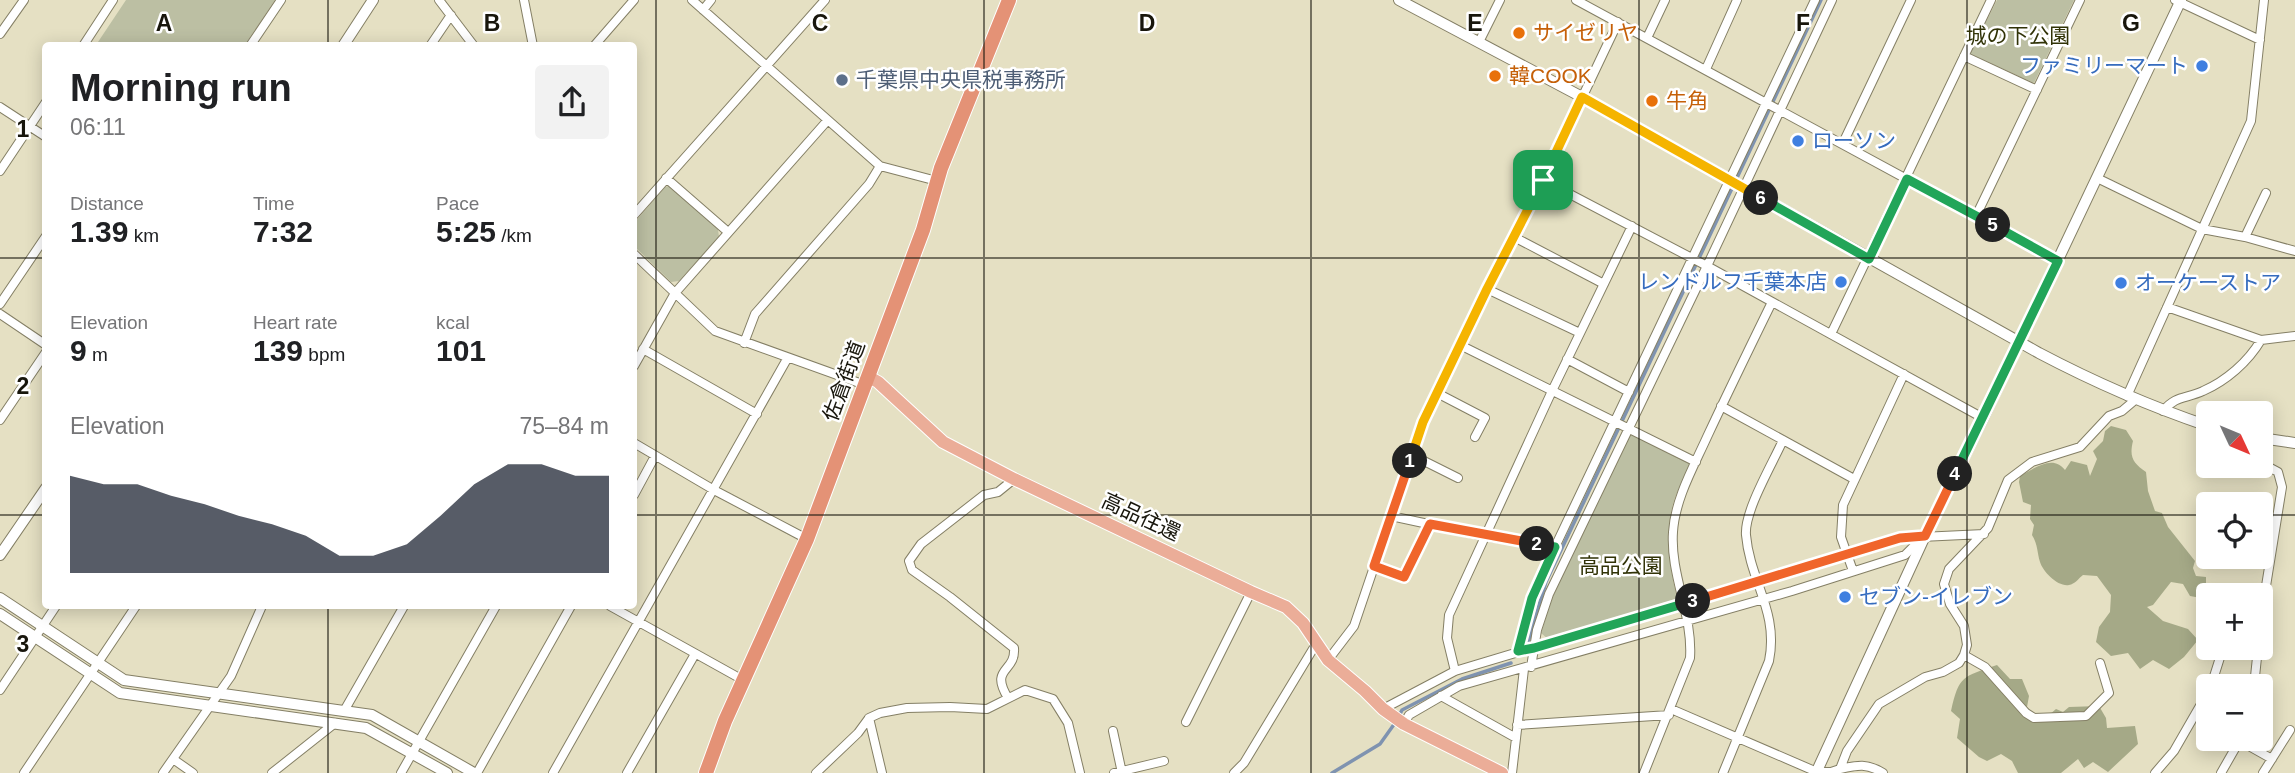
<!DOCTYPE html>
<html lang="en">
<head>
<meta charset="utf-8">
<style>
	body { margin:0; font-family:Arial,"Noto Sans JP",sans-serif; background:#f2f2f2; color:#202124; height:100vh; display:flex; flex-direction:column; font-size:26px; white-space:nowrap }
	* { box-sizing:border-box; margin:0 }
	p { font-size:23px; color:#757577 }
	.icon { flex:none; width:38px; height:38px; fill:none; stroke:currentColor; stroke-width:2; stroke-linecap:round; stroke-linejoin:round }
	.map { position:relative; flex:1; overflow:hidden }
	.drawer { position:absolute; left:42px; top:42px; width:595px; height:567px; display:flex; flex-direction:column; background:#fff; border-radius:7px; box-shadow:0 4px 18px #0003 }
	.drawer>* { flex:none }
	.needle { width:46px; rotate:134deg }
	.controls { position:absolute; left:2196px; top:401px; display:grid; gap:14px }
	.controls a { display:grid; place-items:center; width:77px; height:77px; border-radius:7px; background:#fff; box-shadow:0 4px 18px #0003; font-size:35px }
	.pin { position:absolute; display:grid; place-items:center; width:60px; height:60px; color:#fff; margin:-30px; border-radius:14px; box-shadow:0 4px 10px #0006 }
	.km { position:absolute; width:35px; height:35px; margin:-18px; border-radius:50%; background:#222; color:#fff; font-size:19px; line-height:35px; text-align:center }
	.round { display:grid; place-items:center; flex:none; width:74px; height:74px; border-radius:7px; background:#f2f2f2 }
	.summary { display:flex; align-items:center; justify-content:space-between; height:119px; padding:0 28px }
	h1 { font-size:38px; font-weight:700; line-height:52px }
	.figures { display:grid; grid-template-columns:repeat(3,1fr); gap:10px; height:119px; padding:7px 28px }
	.figures div { display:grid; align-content:center }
	.figures b { font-size:30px; font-weight:700 }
	.figures small { font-size:19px; font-weight:400 }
	.figures p { font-size:19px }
	.chart { height:196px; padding:14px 28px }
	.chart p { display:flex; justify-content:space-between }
	.chart svg { width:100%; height:126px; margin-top:7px; fill:#111827; opacity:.7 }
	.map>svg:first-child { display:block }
	.green { fill:#bcbfa3 }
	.forest { fill:#a5a987 }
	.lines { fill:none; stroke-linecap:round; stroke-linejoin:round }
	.stream { stroke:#7f93b0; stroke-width:3.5 }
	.minor-casing { stroke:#847f65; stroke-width:10 }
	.tertiary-casing { stroke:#847f65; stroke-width:12 }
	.primary-casing { stroke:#fff; stroke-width:14 }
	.trunk-casing { stroke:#fff; stroke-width:16 }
	.minor { stroke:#fff; stroke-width:8 }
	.tertiary { stroke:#fff; stroke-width:10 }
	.primary { stroke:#ebad98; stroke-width:12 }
	.trunk { stroke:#e49276; stroke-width:14 }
	.split-1-casing { stroke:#fff; stroke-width:14 }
	.split-2-casing { stroke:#fff; stroke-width:14 }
	.split-3-casing { stroke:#fff; stroke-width:14 }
	.split-4-casing { stroke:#fff; stroke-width:14 }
	.split-5-casing { stroke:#fff; stroke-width:14 }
	.split-6-casing { stroke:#fff; stroke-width:14 }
	.split-7-casing { stroke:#fff; stroke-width:14 }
	.split-1 { stroke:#f5b400; stroke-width:9 }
	.split-2 { stroke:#f0652b; stroke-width:9 }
	.split-3 { stroke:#22a559; stroke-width:9 }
	.split-4 { stroke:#f0652b; stroke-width:9 }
	.split-5 { stroke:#22a559; stroke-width:9 }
	.split-6 { stroke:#22a559; stroke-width:9 }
	.split-7 { stroke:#f5b400; stroke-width:9 }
	.grid { fill:none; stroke:#18160c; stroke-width:2; stroke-opacity:0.55 }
	.food-dot { fill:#e8710a; stroke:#fff; stroke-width:2.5 }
	.shop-dot { fill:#3f7fe0; stroke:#fff; stroke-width:2.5 }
	.service-dot { fill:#5c6f8a; stroke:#fff; stroke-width:2.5 }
	.labels { text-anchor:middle; stroke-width:5; stroke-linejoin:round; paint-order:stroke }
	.food-label { font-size:21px; fill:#c56008; stroke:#fff; text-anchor:start }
	.park-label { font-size:21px; fill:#313307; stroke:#fff }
	.shop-label { font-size:21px; fill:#366cbe; stroke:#fff; text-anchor:start }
	.service-label { font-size:21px; fill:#4e5e75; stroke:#fff; text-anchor:start }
	.street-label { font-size:21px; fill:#18160c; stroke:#fff }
	.grid-label { font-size:23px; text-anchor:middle; font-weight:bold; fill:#18160c; stroke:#fff; stroke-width:5; stroke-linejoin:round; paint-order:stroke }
</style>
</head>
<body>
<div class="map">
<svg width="2295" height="773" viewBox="0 0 2295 773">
	<rect width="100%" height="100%" fill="#e5e0c3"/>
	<path class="green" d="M 126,0 L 275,0 L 245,45 L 96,45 Z
		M 1997,0 L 2074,0 L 2034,83 L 1970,54 Z
		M 672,185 L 718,229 L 719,237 L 679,281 L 671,282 L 634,246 L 634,223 L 665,187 Z
		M 1630,434 L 1690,464 C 1685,477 1677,490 1673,504 C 1664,536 1670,570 1678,601 L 1549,640 L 1541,633 L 1553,596 Z"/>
	<path class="forest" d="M 2111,426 L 2126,430 L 2133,441 C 2129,457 2133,463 2146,472 L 2148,491 L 2155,511 L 2162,513 L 2168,527 L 2195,561 L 2193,568 L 2196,576 L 2206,577 L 2206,587 L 2201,598 L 2190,596 L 2183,584 L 2171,582 L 2153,605 L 2147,607 L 2163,621 L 2188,629 L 2198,640 L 2184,657 L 2169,669 L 2153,660 L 2140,669 L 2128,653 L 2111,656 L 2096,642 L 2099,627 L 2110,612 L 2111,595 L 2097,576 L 2083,575 C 2078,579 2075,584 2069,585 C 2058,587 2043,572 2040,562 C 2037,552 2038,545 2032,535 L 2034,525 L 2030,519 L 2031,505 L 2023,502 L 2019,482 L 2020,476 C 2035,468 2053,454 2065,470 L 2071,461 L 2087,465 L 2090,476 L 2097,459 L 2093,451 L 2103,441 L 2105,431 Z
		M 1997,665 L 2010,679 L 2022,679 L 2029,696 L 2027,707 L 2034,713 L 2049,715 L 2056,709 L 2063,712 L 2069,707 L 2099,706 L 2106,718 L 2107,728 L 2135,726 L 2138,744 L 2108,772 L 2093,762 L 2084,768 L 2078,759 L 2061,773 L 2018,773 L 2012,761 L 2001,754 L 1987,761 L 1979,757 L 1957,738 L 1960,719 L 1951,711 C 1959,675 1963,677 1997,665 Z"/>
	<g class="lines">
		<path class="stream" d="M 1528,642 L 1546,582 L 1821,0
			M 1399,716 L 1402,710 L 1462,679 L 1511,663
			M 1332,773 L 1380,744 L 1395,723"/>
		<defs>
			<path id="minor" d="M 439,0 L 474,46
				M 524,0 L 533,46
				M 692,0 L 880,166 L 937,181
				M 1576,0 L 2058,261
				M 2175,0 L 2260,40
				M 703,10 L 711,0
				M 0,34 L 24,0
				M 1647,38 L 1665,0
				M 1479,42 L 1500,0
				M 83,46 L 113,0
				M 250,46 L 281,0
				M 430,46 L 451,15
				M 594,46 L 634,0
				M 1964,56 L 2037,90
				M 1706,69 L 1737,0
				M 0,107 L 46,137
				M 1843,143 L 1911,0
				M 0,171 L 46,102
				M 666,178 L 728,232
				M 2097,178 L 2202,229 L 2245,237 L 2295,251
				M 1543,180 L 1707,266 L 1983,418
				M 634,215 L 825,0
				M 1976,216 L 2080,0
				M 1514,237 L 1604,284
				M 2245,237 L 2266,193
				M 634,254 L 715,331 L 865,385
				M 1487,289 L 1580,333
				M 0,304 L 46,236
				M 2167,307 L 2261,340 L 2295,336
				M 0,314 L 46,345
				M 1831,334 L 1991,0
				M 744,343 L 755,314 L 869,184 L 880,166
				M 1460,345 L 1696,462
				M 643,349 L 757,414
				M 1567,359 L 1629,392
				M 634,366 L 675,293 L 827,121
				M 1437,393 L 1485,418 L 1475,437
				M 2127,396 L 2251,121 L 2264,0
				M 1721,406 L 1854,479
				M 2163,411 C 2176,395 2186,399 2203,391 C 2226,381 2248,362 2261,340
				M 0,420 L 46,352
				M 634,443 L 714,490 L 807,539
				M 1412,455 L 1458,478
				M 634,495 L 655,456
				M 1391,516 L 1484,536 L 1555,547
				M 1374,566 L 1404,577 L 1430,524
				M 1853,571 L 1841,537 L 1843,505 L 1904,374
				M 2260,595 L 2266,586 L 2282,487 L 2278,472 L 2261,463
				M 610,606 L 743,680
				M 2261,624 L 2265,589
				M 1518,651 L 1532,598 L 1555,547 L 1815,0
				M 1964,655 L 1985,667 L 2026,713 L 2034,718 L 2086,716 L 2109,693 L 2100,663
				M 1328,660 L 1354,626 L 1423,422 L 1487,289 L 1543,180 L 1618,22
				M 1531,667 L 1537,630 L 1549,594 L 1707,266 L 1832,0
				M 1455,671 L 1447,638 L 1449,615 L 1552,391 L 1632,226
				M 2211,686 L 2223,648
				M 2254,686 L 2258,648
				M 0,690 L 56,606
				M 1441,696 L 1516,738
				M 1008,698 C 989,667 1016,673 1014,648 L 950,597 L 912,570 L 909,561 L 921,544 L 984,495 L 998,492 L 1014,479
				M 1383,709 L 1455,671 L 1900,538 L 1984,534
				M 1671,709 L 1817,772 L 1831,772 L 1840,769 L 1847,751 L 1879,704 L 1925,677 L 1943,672 L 1959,663 L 1964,655 L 1967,645 L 1964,626 L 1950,604 L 1944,584 L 1949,569 L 1988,528 L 2008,480 L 2032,462 L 2080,447 L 2109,416 L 2122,411 L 2135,400
				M 344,711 L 404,606
				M 869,718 L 882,773
				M 1186,722 L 1251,592
				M 1404,724 L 1409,715 L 1459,686 L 1792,591 L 1905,555 L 1920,540
				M 1517,725 L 1669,715
				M 1113,731 L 1122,773
				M 2240,741 L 2272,759
				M 173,759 L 193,773
				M 1840,769 C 1858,765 1867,763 1883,773
				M 24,773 L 136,606
				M 163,773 L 231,676 L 262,606
				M 272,773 L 335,723
				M 401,773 L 496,606
				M 477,773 L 571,606
				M 553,773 L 787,359
				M 627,773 L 695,654
				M 816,773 L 858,733 L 869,718 L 880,713 L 907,708 L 950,707 L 987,709 L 1025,690 L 1053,699 L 1068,723 L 1080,773
				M 1114,773 L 1164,761
				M 1234,773 L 1244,763 L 1316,644
				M 1512,773 L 1524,669
				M 1644,773 L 1690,658 C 1693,615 1670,575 1673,532 C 1675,499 1694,466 1707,437 C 1728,392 1750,347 1772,302
				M 1723,773 L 1769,661 C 1779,612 1750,581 1746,535 C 1744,511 1773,463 1783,440
				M 2155,773 L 2174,751 L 2208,692
				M 2221,773 L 2241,738
				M 2263,773 L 2290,730"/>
			<path id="tertiary" d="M 1399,0 L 1582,97 L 2039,353 C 2094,382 2149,406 2208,426
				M 343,46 L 373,0
				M 2261,438 L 2295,443
				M 0,555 L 46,488
				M 0,598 L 124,680 L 372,715 L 474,773
				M 0,614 L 120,693 L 366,728 L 447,773
				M 1816,773 L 1925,536 L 1983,418 L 2181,0"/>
			<path id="primary" d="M 869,377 L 878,382 L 943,442 L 1014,479 L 1251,592 L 1286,607 L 1303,623 L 1328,660 L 1365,691 L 1383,709 L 1404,724 L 1502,773"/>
			<path id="trunk" d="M 706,773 L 725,721 L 807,539 L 923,230 L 941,168 L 1009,0"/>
		</defs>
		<use href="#minor" class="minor-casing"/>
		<use href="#tertiary" class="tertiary-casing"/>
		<use href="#primary" class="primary-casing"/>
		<use href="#trunk" class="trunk-casing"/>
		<use href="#minor" class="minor"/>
		<use href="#tertiary" class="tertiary"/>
		<use href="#primary" class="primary"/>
		<use href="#trunk" class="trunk"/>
	</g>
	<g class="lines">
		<defs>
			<path id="split-1" d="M 1410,461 L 1423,422 L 1487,289 L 1543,180"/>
			<path id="split-2" d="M 1410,461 L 1374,566 L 1404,577 L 1430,524 L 1537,544"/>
			<path id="split-3" d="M 1537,544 L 1555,547 L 1532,598 L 1518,651 L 1534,648 L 1693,601"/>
			<path id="split-4" d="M 1693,601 L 1900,538 L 1925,536 L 1955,474"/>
			<path id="split-5" d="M 1955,474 L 2058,261 L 1993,225"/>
			<path id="split-6" d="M 1761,198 L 1869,259 L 1907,179 L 1993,225"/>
			<path id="split-7" d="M 1543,180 L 1582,97 L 1761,198"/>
		</defs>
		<use href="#split-1" class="split-1-casing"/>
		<use href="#split-2" class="split-2-casing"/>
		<use href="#split-3" class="split-3-casing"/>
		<use href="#split-4" class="split-4-casing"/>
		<use href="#split-5" class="split-5-casing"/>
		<use href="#split-6" class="split-6-casing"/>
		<use href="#split-7" class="split-7-casing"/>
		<use href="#split-1" class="split-1"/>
		<use href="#split-2" class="split-2"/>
		<use href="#split-3" class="split-3"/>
		<use href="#split-4" class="split-4"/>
		<use href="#split-5" class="split-5"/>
		<use href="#split-6" class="split-6"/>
		<use href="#split-7" class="split-7"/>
	</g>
	<path class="grid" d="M 328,0 L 328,46M 656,0 L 656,773M 984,0 L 984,773M 1311,0 L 1311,773M 1639,0 L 1639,773M 1967,0 L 1967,773M 0,258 L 46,258M 634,258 L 2295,258M 0,515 L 46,515M 634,515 L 2208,515M 2261,515 L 2295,515M 328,606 L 328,773"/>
	<g class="food-dot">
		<circle cx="1519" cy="33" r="7"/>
		<circle cx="1495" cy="76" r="7"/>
		<circle cx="1652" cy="101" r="7"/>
	</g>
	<g class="shop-dot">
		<circle cx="2202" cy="66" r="7"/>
		<circle cx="1798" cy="141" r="7"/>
		<circle cx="1841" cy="282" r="7"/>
		<circle cx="2121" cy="283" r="7"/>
		<circle cx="1845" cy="597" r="7"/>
	</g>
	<circle class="service-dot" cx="842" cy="80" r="7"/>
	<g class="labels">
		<g class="food-label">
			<text x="1533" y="40">サイゼリヤ</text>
			<text x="1509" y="83">韓COOK</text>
			<text x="1666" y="108">牛角</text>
		</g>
		<g class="park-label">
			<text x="2018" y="43">城の下公園</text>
			<text x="1621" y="573">高品公園</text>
		</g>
		<g class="shop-label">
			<text x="2188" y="73" text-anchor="end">ファミリーマート</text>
			<text x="1812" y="148">ローソン</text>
			<text x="1827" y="289" text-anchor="end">レンドルフ千葉本店</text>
			<text x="2135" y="290">オーケーストア</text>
			<text x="1859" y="604">セブン-イレブン</text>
		</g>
		<g class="service-label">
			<text x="856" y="87">千葉県中央県税事務所</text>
		</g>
		<g class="street-label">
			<text transform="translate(844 381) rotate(-70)" y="7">佐倉街道</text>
			<text transform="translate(1141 517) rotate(25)" y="7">高品往還</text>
		</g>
	</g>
	<g class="grid-label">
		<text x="164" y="31">A</text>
		<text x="492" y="31">B</text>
		<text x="820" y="31">C</text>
		<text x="1147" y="31">D</text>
		<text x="1475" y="31">E</text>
		<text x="1803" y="31">F</text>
		<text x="2131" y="31">G</text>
		<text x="23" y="137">1</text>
		<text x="23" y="394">2</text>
		<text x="23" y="652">3</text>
	</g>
</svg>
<div class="controls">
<a><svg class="needle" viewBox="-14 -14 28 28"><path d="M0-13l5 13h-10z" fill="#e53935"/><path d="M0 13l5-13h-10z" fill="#757577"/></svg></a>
<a><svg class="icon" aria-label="locate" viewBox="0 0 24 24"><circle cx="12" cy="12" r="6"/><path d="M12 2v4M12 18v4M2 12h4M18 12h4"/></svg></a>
<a>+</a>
<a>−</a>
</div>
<div class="pin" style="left:1543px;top:180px;background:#1e9e55"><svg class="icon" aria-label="arrive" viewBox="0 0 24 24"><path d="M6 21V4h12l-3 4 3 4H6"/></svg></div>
<b class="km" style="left:1410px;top:461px">1</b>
<b class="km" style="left:1537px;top:544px">2</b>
<b class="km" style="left:1693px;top:601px">3</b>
<b class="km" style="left:1955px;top:474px">4</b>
<b class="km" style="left:1993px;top:225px">5</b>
<b class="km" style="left:1761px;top:198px">6</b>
<section class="drawer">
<div class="summary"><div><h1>Morning run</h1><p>06:11</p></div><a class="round"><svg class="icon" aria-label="share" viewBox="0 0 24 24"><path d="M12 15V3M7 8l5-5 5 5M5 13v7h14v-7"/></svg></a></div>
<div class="figures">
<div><p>Distance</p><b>1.39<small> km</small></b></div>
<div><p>Time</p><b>7:32</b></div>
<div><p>Pace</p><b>5:25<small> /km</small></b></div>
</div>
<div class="figures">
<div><p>Elevation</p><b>9<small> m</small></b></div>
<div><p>Heart rate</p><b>139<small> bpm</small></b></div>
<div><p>kcal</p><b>101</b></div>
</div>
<div class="chart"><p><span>Elevation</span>75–84 m</p>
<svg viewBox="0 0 160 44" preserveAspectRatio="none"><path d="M0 44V10L10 13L20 13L30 17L40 20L50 24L60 27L70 31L80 38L90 38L100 34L110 24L120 13L130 6L140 6L150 10L160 10V44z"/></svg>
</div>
</section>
</div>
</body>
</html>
